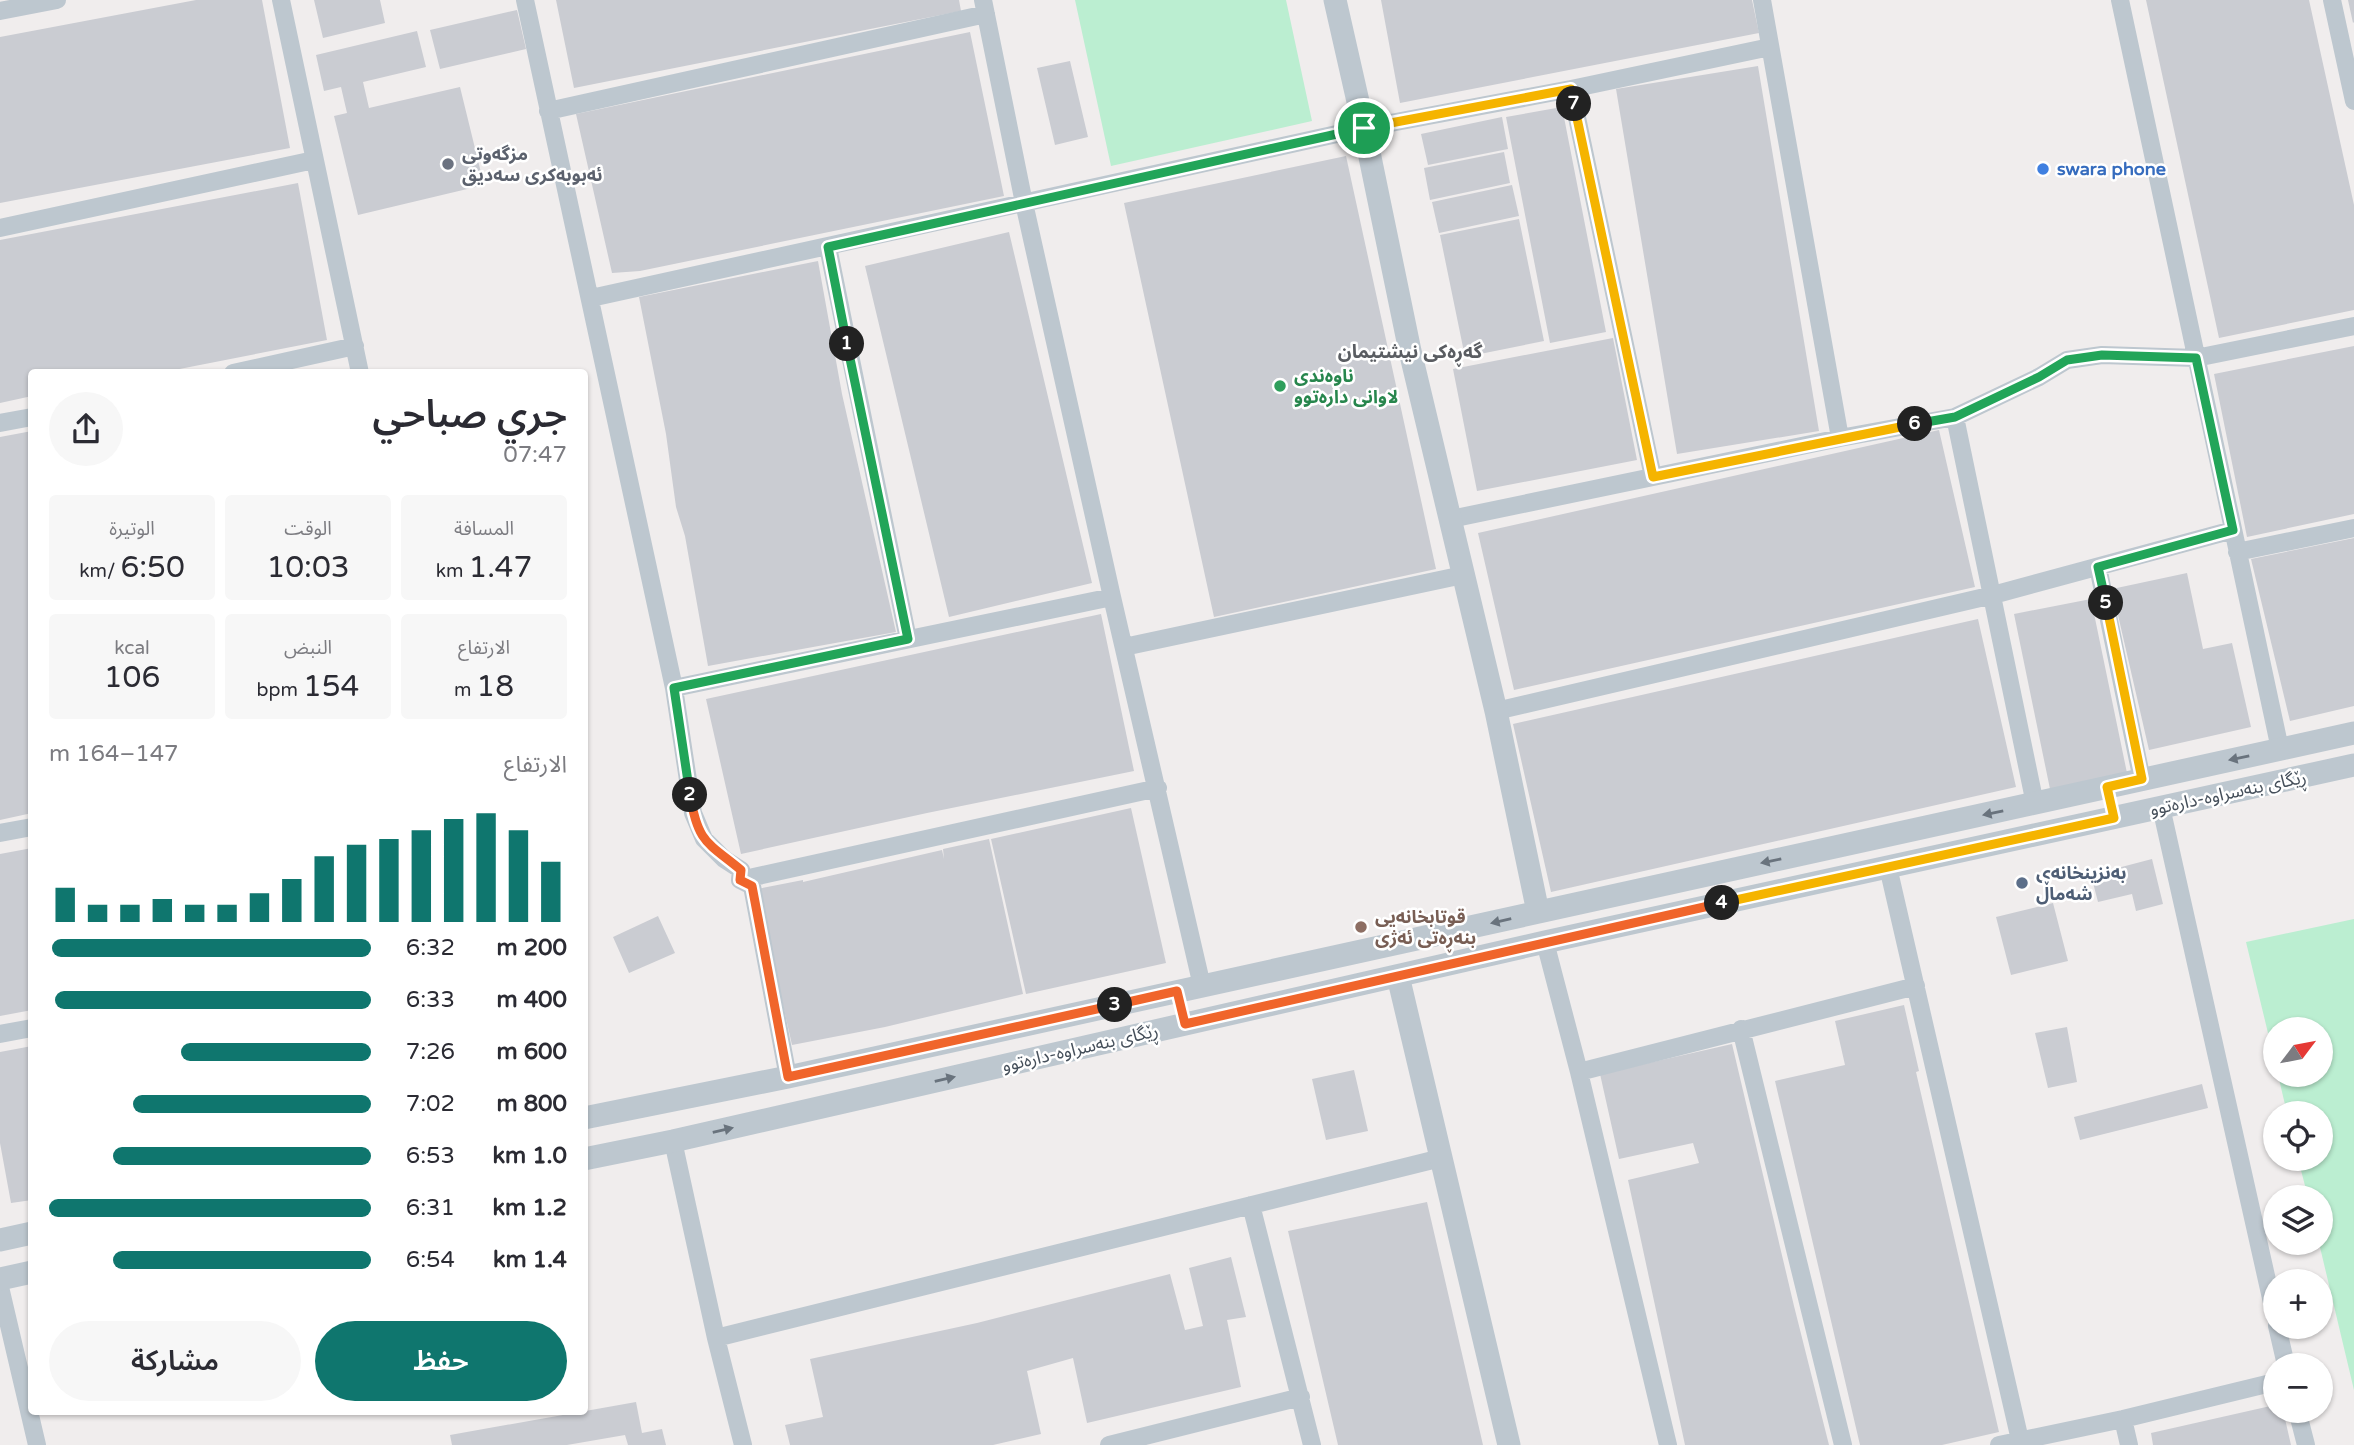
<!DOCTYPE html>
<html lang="ar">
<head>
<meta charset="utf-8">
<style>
	body { margin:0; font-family:"Varela Round","Noto Sans Arabic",sans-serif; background:#f7f7f7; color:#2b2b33; direction:rtl; height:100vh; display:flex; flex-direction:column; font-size:26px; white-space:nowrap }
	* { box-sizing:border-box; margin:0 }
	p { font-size:23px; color:#7c7c81 }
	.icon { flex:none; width:38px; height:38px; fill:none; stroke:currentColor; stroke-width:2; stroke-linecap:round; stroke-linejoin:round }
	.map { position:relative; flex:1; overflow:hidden; direction:ltr }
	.drawer { position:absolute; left:28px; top:369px; width:560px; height:1046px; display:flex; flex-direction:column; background:#fff; border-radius:7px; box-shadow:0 2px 5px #0004; direction:rtl }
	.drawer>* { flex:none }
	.needle { width:46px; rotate:58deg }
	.controls { position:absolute; left:2263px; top:1017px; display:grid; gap:14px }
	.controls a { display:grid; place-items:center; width:70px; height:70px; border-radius:50%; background:#fff; box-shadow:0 2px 5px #0004; font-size:35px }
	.pin { position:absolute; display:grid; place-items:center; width:60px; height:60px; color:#fff; margin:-30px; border:4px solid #fff; border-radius:50%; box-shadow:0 2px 7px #0007 }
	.km { position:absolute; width:35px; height:35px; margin:-18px; border-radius:50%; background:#222; color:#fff; font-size:19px; line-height:35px; text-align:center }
	.round { display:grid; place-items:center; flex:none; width:74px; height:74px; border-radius:37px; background:#f7f7f7 }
	.headline { display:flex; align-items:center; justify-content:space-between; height:119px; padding:0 21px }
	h1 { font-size:38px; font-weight:600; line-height:52px }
	.figures { display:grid; grid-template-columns:repeat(3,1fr); gap:10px; height:119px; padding:7px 21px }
	.figures div { display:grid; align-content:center; border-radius:7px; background:#f7f7f7; text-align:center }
	.figures b { font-size:30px; font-weight:600 }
	.figures small { font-size:19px; font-weight:400 }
	.figures p { font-size:19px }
	.chart { height:196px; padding:14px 21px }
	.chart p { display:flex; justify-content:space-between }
	.chart svg { width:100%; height:126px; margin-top:7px; stroke:#0f766e; stroke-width:6 }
	.button { display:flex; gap:14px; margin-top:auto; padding:14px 21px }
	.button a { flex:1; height:80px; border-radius:42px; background:#0f766e; color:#fff; font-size:28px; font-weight:600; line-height:80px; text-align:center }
	.button a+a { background:#f7f7f7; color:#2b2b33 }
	ul { padding:0 21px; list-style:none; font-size:23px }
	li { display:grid; grid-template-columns:112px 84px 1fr; align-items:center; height:52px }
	li i { height:18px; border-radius:9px; background:#0f766e }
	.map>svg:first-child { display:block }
	.green { fill:#bbeed1 }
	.building { fill:#caccd2 }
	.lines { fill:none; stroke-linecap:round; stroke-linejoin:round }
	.minor { stroke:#bdc7cf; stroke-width:18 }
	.tertiary { stroke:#bdc7cf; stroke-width:23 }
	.oneway { fill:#69737d }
	.split-1-casing { stroke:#fff; stroke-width:14 }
	.split-2-casing { stroke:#fff; stroke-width:14 }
	.split-3-casing { stroke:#fff; stroke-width:14 }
	.split-4-casing { stroke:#fff; stroke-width:14 }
	.split-5-casing { stroke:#fff; stroke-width:14 }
	.split-6-casing { stroke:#fff; stroke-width:14 }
	.split-7-casing { stroke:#fff; stroke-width:14 }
	.split-8-casing { stroke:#fff; stroke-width:14 }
	.split-1 { stroke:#22a559; stroke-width:9 }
	.split-2 { stroke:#22a559; stroke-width:9 }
	.split-3 { stroke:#f0652b; stroke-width:9 }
	.split-4 { stroke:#f0652b; stroke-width:9 }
	.split-5 { stroke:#f5b400; stroke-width:9 }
	.split-6 { stroke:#22a559; stroke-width:9 }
	.split-7 { stroke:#f5b400; stroke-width:9 }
	.split-8 { stroke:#f5b400; stroke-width:9 }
	.worship-dot { fill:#6b7280; stroke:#fff; stroke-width:2.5 }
	.shop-dot { fill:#3f7fe0; stroke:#fff; stroke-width:2.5 }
	.leisure-dot { fill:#2e9e5b; stroke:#fff; stroke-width:2.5 }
	.service-dot { fill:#5c6f8a; stroke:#fff; stroke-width:2.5 }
	.education-dot { fill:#8d6e63; stroke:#fff; stroke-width:2.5 }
	.labels { text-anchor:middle; stroke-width:5; stroke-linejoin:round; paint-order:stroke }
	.worship-label { font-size:18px; font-weight:bold; fill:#5b616d; stroke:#fff; text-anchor:start }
	.shop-label { font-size:18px; font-weight:bold; fill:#366cbe; stroke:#fff; text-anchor:start }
	.leisure-label { font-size:18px; font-weight:bold; fill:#27864d; stroke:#fff; text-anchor:start }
	.street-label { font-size:18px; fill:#454f5a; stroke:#fff }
	.service-label { font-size:18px; font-weight:bold; fill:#4e5e75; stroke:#fff; text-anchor:start }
	.education-label { font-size:18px; font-weight:bold; fill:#785e54; stroke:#fff; text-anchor:start }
	.neighbourhood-label { font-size:19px; font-weight:bold; fill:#5a5d62; stroke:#fff }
</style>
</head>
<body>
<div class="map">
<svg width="2354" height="1445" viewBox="0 0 2354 1445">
	<rect width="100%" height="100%" fill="#f0eded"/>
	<path class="green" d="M 1075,0 L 1286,0 L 1312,121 L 1111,166 Z
		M 2354,919 L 2354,1390 L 2319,1243 L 2320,1242 L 2320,1197 L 2308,1197 L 2298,1159 L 2320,1158 L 2320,1113 L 2287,1113 L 2278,1075 L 2320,1074 L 2320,1029 L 2275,1029 L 2275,1062 L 2246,942 Z"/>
	<path class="building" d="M 196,0 L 262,0 L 290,148 L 0,203 L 0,37 Z
		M 314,0 L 380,0 L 385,23 L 323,38 Z
		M 556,0 L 959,0 L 961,11 L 574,88 Z
		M 1381,0 L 1752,0 L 1759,33 L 1400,103 Z
		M 2146,0 L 2309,0 L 2354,205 L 2354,310 L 2219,338 Z
		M 2348,0 L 2354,0 L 2354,22 L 2353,23 Z
		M 517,10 L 526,49 L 440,69 L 430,30 Z
		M 417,31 L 426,67 L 363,82 L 369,108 L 460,87 L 484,185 L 358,215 L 334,116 L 347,113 L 341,87 L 324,91 L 316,55 Z
		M 970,32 L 1004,196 L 640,271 L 612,273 L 576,114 Z
		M 1070,61 L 1088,137 L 1055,145 L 1037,68 Z
		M 1758,66 L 1819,431 L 1677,454 L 1616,89 Z
		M 1562,107 L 1606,332 L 1550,343 L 1506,117 Z
		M 1502,117 L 1508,149 L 1428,165 L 1421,134 Z
		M 1504,152 L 1510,183 L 1430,200 L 1424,168 Z
		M 1346,156 L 1436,569 L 1214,617 L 1124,203 Z
		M 298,183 L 327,340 L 159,373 L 32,373 L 32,396 L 0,403 L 0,240 Z
		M 1512,185 L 1519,216 L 1439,233 L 1432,202 Z
		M 1519,219 L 1544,341 L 1465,357 L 1440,235 Z
		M 1009,232 L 1092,583 L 949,617 L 865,266 Z
		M 818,261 L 842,394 L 896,632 L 708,666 L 685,536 L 676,507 L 666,434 L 639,297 Z
		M 1613,338 L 1637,460 L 1477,491 L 1453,369 Z
		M 2354,346 L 2354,514 L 2247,537 L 2214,374 Z
		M 1939,430 L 1975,587 L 1514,690 L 1478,533 Z
		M 32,431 L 32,813 L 0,820 L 0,437 Z
		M 2354,538 L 2354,706 L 2290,721 L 2251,559 Z
		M 2187,573 L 2203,649 L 2232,643 L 2251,727 L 2149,750 L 2112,589 Z
		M 2091,599 L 2127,773 L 2050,789 L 2014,614 Z
		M 1101,614 L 1134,771 L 927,813 L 741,854 L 706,699 Z
		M 1978,619 L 2016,787 L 1551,892 L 1513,724 Z
		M 1131,808 L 1166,963 L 1026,994 L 991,839 Z
		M 989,839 L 1023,994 L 885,1027 L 792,1045 L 757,889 L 803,880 L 803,882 L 942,850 L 944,859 L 943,849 Z
		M 32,848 L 32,1010 L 0,1016 L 0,854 Z
		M 2152,859 L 2163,904 L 2136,911 L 2132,894 L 2098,902 L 2091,875 Z
		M 2053,903 L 2068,961 L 2011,975 L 1996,917 Z
		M 658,916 L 675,953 L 629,973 L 613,937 Z
		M 1904,1005 L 1919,1071 L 1916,1072 L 1999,1432 L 1942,1445 L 1860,1445 L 1775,1081 L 1845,1065 L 1835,1021 Z
		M 2067,1027 L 2077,1082 L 2048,1088 L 2035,1033 Z
		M 1732,1044 L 1794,1306 L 1829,1445 L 1685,1445 L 1628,1180 L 1699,1163 L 1693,1143 L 1619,1159 L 1600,1074 Z
		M 32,1046 L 32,1200 L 11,1203 L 0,1143 L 0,1052 Z
		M 1354,1070 L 1368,1131 L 1326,1140 L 1312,1079 Z
		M 2202,1084 L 2208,1108 L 2080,1140 L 2074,1117 Z
		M 1427,1202 L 1483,1445 L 1338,1445 L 1288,1231 Z
		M 1231,1257 L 1246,1317 L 1227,1320 L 1241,1387 L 1087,1423 L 1073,1358 L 1027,1371 L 1041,1434 L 993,1445 L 790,1445 L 785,1425 L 823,1417 L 810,1359 L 977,1323 L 1170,1274 L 1185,1330 L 1203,1326 L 1189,1268 Z
		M 636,1402 L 642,1433 L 662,1429 L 666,1445 L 628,1445 L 625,1435 L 567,1445 L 452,1445 L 450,1435 Z
		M 2275,1405 L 2275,1410 L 2283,1410 L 2291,1445 L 2153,1445 L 2151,1433 Z"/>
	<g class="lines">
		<path class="minor" d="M 281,0 L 360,373
			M 525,0 L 674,688 L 693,813 L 704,839 L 724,859 L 741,870 L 740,880 L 752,886 L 788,1077
			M 983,0 L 1024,203 L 1112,597 L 1202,986
			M 1762,0 L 1840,438
			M 2120,0 L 2280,749
			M 2332,0 L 2354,101
			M 0,11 L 57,0
			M 1571,89 L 1653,477
			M 548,111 L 986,14
			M 0,228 L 314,160
			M 828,247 L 908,639
			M 591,298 L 1364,128 L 1571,89 L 1770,47
			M 233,373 L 355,346
			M 1955,417 L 2035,804
			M 0,423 L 32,417
			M 1451,519 L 1840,438 L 1955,417 L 2039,377 L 2067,360 L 2102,355 L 2196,358 L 2354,326
			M 2237,552 L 2354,528
			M 2098,567 L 2142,780
			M 1124,647 L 1463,575
			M 674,688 L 1112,597
			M 1496,711 L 1993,595 L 2233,530
			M 2161,807 L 2275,1316
			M 0,833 L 32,827
			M 1888,867 L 2020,1440
			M 740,880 L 1158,788
			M 1545,942 L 1579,1072 L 1668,1445
			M 1741,1029 L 1843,1445
			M 0,1034 L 32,1028
			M 1579,1072 L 1916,986
			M 673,1141 L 716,1338 L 743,1445
			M 1251,1205 L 1312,1445
			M 0,1287 L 37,1445
			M 2277,1326 L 2286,1365
			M 716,1338 L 1441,1158
			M 2297,1410 L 2306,1445
			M 2123,1419 L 2129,1445
			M 1109,1445 L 1301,1397
			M 1999,1445 L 2123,1419 L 2275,1382"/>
		<path class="tertiary" d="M 1335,0 L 1364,128 L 1410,351 L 1496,711 L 1538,912
			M 1398,976 L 1509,1445
			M 584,1118 L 788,1077 L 2354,733
			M 584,1159 L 673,1141 L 1545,942 L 2354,765
			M 0,1240 L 32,1233
			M 0,1279 L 32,1272"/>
	</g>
	<defs><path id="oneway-solid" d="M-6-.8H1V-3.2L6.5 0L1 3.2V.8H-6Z" transform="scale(1.75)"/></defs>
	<g class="oneway">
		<use href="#oneway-solid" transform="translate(2239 758) rotate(168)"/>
		<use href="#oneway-solid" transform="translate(1993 813) rotate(168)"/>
		<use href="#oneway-solid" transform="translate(1771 861) rotate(168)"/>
		<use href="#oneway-solid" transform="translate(1501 921) rotate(167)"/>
		<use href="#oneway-solid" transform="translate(945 1079) rotate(-13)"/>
		<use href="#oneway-solid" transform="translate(723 1130) rotate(-13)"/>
	</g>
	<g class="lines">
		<defs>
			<path id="split-1" d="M 847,344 L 828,247 L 1364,128"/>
			<path id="split-2" d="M 690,795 L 674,688 L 908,639 L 847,344"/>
			<path id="split-3" d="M 690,795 C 698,843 707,842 741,870 L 740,880 L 752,886 L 788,1077 L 1115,1005"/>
			<path id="split-4" d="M 1115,1005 L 1177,991 L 1185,1024 L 1722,903"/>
			<path id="split-5" d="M 1722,903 L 2114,818 L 2107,787 L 2142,779 L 2106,603"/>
			<path id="split-6" d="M 1915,424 L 1955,417 L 2039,377 L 2067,360 L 2102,355 L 2196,358 L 2233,530 L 2098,567 L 2106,603"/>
			<path id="split-7" d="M 1574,104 L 1653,477 L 1915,424"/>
			<path id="split-8" d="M 1364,128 L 1571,89 L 1574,104"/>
		</defs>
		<use href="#split-1" class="split-1-casing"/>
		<use href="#split-2" class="split-2-casing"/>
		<use href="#split-3" class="split-3-casing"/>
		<use href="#split-4" class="split-4-casing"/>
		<use href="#split-5" class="split-5-casing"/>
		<use href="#split-6" class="split-6-casing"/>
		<use href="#split-7" class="split-7-casing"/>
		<use href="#split-8" class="split-8-casing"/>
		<use href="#split-1" class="split-1"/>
		<use href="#split-2" class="split-2"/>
		<use href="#split-3" class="split-3"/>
		<use href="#split-4" class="split-4"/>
		<use href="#split-5" class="split-5"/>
		<use href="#split-6" class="split-6"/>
		<use href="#split-7" class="split-7"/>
		<use href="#split-8" class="split-8"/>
	</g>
	<circle class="worship-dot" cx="448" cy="164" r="7"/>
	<circle class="shop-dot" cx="2043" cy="169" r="7"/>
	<circle class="leisure-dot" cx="1280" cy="386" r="7"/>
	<circle class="service-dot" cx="2022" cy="883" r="7"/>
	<circle class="education-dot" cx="1361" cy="927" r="7"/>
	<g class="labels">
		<g class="worship-label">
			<text x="462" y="160">مزگەوتی<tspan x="462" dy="21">ئەبوبەکری سەدیق</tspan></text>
		</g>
		<g class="shop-label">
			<text x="2057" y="175">swara phone</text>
		</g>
		<g class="leisure-label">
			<text x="1294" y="382">ناوەندی<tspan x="1294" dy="21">لاوانی دارەتوو</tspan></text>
		</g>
		<g class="street-label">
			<text transform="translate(2228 793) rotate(-12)" y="6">ڕێگای بنەسراوە-دارەتوو</text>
			<text transform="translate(1080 1048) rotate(-13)" y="6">ڕێگای بنەسراوە-دارەتوو</text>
		</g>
		<g class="service-label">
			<text x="2036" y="879">بەنزینخانەی<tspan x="2036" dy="21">شەماڵ</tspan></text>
		</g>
		<g class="education-label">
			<text x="1375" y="923">قوتابخانەیی<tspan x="1375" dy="21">بنەڕەتی ئەژی</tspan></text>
		</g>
		<g class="neighbourhood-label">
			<text x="1410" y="358">گەڕەکی نیشتیمان</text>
		</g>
	</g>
</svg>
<div class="controls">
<a><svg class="needle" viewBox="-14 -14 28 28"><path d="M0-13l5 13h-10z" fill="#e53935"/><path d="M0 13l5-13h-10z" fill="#7c7c81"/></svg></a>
<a><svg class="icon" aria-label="locate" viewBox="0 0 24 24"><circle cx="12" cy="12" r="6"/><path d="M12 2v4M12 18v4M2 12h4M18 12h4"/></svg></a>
<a><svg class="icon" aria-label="layers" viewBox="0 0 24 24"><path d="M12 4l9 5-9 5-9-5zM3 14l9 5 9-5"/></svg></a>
<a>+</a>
<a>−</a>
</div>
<div class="pin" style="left:1364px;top:128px;background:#1e9e55"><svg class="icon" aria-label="arrive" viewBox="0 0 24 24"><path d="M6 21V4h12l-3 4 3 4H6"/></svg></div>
<b class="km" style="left:847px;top:344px">1</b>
<b class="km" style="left:690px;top:795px">2</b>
<b class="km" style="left:1115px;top:1005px">3</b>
<b class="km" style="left:1722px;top:903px">4</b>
<b class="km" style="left:2106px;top:603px">5</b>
<b class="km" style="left:1915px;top:424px">6</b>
<b class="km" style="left:1574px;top:104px">7</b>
<section class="drawer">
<div class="headline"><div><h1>جري صباحي</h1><p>07:47</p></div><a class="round"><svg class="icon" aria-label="share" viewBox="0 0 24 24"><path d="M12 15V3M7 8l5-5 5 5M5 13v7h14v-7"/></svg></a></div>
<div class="figures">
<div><p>المسافة</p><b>1.47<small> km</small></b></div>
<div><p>الوقت</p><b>10:03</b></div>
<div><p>الوتيرة</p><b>6:50<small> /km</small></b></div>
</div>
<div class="figures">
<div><p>الارتفاع</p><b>18<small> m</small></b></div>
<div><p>النبض</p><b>154<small> bpm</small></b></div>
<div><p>kcal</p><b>106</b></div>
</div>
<div class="chart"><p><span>الارتفاع</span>147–164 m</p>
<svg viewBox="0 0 160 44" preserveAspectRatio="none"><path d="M5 44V32M15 44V38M25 44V38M35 44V36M45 44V38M55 44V38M65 44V34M75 44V29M85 44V21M95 44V17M105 44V15M115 44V12M125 44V8M135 44V6M145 44V12M155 44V23"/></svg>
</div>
<ul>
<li><b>200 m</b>6:32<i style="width:99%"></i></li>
<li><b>400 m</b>6:33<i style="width:98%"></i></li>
<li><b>600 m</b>7:26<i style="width:59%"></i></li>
<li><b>800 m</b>7:02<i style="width:74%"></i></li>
<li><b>1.0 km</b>6:53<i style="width:80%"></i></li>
<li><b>1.2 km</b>6:31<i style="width:100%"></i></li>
<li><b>1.4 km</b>6:54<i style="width:80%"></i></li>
</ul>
<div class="button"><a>حفظ</a><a>مشاركة</a></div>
</section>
</div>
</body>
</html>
